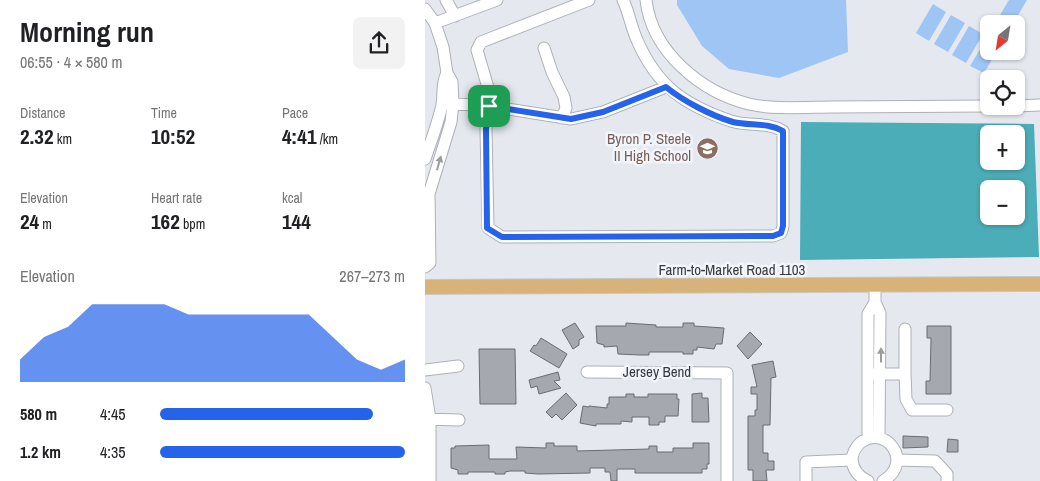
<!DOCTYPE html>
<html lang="en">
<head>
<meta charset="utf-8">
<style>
	body { margin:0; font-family:"Archivo Narrow",sans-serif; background:#f2f2f2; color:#202124; height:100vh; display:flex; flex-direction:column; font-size:19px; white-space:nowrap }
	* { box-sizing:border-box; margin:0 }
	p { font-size:16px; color:#757577 }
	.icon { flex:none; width:28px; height:28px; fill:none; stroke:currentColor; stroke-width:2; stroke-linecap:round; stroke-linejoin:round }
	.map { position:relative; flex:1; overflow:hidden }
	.details { display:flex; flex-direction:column; background:#fff; width:425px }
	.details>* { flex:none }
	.needle { width:32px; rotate:210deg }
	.fabs { position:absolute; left:555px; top:15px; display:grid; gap:10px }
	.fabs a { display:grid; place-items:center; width:45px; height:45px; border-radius:8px; background:#fff; box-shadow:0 1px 4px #0004; font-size:25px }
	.pin { position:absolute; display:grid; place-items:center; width:42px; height:42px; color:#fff; margin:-21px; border-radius:10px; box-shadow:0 2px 8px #0006 }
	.round { display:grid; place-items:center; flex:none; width:52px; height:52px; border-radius:8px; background:#f2f2f2 }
	.headline { display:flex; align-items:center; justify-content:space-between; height:85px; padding:0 20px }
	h1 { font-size:28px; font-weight:800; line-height:38px }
	.figures { display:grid; grid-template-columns:repeat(3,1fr); gap:8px; height:85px; padding:5px 20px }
	.figures div { display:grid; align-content:center }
	.figures b { font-size:21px; font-weight:800 }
	.figures small { font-size:14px; font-weight:400 }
	.figures p { font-size:14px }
	.chart { height:140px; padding:10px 20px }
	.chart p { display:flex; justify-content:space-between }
	.chart svg { width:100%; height:90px; margin-top:5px; fill:#2563eb; opacity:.7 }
	ul { padding:0 20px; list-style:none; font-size:16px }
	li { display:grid; grid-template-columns:80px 60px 1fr; align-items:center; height:38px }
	li i { height:12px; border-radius:6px; background:#2563eb }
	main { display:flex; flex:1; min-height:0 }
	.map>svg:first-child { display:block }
	.green { fill:#9ec5f4 }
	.water { fill:#4badb7; fill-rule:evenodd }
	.building { fill:#a5a9af; stroke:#696d72 }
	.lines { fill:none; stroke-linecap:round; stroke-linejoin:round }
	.minor-casing { stroke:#adb1b6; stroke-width:13 }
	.major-casing { stroke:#c7c8c8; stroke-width:16 }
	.minor { stroke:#fff; stroke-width:11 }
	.major { stroke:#d7b37a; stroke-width:14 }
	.oneway { fill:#9c9c9e }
	.route-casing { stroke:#fff; stroke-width:10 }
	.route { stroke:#2563eb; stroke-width:6 }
	.labels { text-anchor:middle; stroke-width:5; stroke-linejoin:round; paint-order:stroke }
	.education-label { font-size:15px; fill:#785e54; stroke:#f2f6fc; text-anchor:end }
	.street-label { font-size:15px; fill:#38393c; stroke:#f2f6fc }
</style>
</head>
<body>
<main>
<section class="details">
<div class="headline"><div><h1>Morning run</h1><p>06:55 · 4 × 580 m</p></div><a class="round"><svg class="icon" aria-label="share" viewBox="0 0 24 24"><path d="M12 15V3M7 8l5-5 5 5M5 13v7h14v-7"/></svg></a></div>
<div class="figures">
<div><p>Distance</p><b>2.32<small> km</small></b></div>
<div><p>Time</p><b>10:52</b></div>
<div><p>Pace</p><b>4:41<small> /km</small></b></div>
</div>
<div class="figures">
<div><p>Elevation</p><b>24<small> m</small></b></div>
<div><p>Heart rate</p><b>162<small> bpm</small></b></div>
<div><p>kcal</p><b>144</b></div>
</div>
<div class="chart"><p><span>Elevation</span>267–273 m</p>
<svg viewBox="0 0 160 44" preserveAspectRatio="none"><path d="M0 44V33L10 22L20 17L30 6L40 6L50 6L60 6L70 11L80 11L90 11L100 11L110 11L120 11L130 22L140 33L150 38L160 33V44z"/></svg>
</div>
<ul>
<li><b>580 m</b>4:45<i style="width:87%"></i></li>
<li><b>1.2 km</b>4:35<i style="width:100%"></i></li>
</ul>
</section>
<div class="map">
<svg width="615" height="481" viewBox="0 0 615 481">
	<rect width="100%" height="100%" fill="#e5e9ef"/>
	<path class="green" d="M 252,0 L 421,0 L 423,52 L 354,78 L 304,69 L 277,46 L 252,5 Z
		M 584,0 L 602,0 L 588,24 L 578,24 L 572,20 Z
		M 508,4 L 521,12 L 504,41 L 491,33 Z
		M 526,15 L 540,23 L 523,52 L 509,44 Z
		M 544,26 L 558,34 L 541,63 L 527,55 Z
		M 563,36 L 564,51 L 572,51 L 559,73 L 545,66 Z"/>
	<path class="water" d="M 376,122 L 609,124 L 614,257 L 375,260 ZM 564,134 L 591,134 L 591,161 L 564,161 ZM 564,189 L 591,189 L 591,216 L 564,216 Z"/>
	<path class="building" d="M 150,323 L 159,337 L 154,340 L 154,345 L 148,349 L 137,330 Z
		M 201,323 L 231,325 L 231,327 L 258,327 L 258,323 L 269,323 L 269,326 L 299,328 L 297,344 L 291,344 L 289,349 L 272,347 L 272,350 L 268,350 L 268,354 L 258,354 L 258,352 L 224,352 L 224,355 L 215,355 L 193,354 L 192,346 L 179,347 L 179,345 L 172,343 L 171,326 L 201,326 Z
		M 502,326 L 526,326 L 526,394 L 501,394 L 501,381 L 505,381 L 506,338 L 502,338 Z
		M 325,332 L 337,344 L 323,359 L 312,346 Z
		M 116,338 L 142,354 L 134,368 L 105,351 L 109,345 L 111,346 Z
		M 54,349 L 90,349 L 91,404 L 55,404 Z
		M 348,361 L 351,377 L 346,378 L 345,425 L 338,425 L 338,453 L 343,453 L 343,461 L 349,461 L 349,470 L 341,470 L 342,481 L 328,481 L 328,470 L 323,470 L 323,416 L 330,416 L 330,410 L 332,410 L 332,394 L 326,394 L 326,387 L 332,387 L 327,365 Z
		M 133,372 L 135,380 L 129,381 L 136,388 L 114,394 L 112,386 L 106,388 L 104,380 Z
		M 141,393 L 152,405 L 137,420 L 131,414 L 127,418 L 121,412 Z
		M 277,393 L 277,398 L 283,398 L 284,422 L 267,422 L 267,394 Z
		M 201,394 L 209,394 L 209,397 L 223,397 L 223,394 L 252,394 L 252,399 L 254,399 L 253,416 L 240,416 L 240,422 L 234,422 L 234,425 L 224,425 L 224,417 L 207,417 L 207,422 L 196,421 L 196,424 L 171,424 L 171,426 L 155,423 L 158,406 L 164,407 L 164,406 L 182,408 L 182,404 L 184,404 L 184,397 L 201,397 Z
		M 478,436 L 503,437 L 503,447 L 478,448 Z
		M 523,439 L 533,440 L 533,452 L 522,452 Z
		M 121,443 L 129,443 L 129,446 L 152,446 L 152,451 L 224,449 L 224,446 L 232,446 L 232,452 L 248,452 L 248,448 L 268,448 L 268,443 L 284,443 L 284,464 L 282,464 L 282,469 L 277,469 L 277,473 L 210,473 L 210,469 L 192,469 L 192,481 L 186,481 L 185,472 L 180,472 L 180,468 L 165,468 L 165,473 L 113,474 L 100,473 L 100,471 L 85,471 L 80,472 L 80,474 L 70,474 L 70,472 L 43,472 L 43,474 L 33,474 L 33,470 L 26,468 L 26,448 L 30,448 L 30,446 L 64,445 L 64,459 L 92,459 L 91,447 L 121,448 Z"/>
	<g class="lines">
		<defs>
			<path id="minor" d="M 21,0 L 30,16
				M 164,0 L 56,42 L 52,50 L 64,91 L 64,106 L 61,129 L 63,228 L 77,237 L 348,236 L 356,233 L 358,226 L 358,131 C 340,121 324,127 306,121 C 259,105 232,86 212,40 C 206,27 204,12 198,0
				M 221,0 C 227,52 276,92 324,104 C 347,110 384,107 408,107 C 460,107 512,106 564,106
				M 0,9 L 10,23 L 18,47 L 22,73 L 27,82 L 28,104 L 26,122 L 4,194 L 5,263 L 0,267
				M 10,23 L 72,0
				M 119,48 L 127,72 L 139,97 L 141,108 L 137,118
				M 17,103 L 64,106 L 146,119 L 178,112 L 241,87
				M 591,106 L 615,105
				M 0,159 C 6,141 13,123 17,105 C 19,93 16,84 22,73
				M 450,302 L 455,313 L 454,438
				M 0,370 L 33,366
				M 162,372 L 302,373 L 302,481
				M 448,374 L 480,374 L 480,329
				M 480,374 L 481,399 L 487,410 L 522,410
				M 0,388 L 5,419 L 5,481
				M 0,419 L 34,420
				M 443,438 L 443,314 L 450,302 L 450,285
				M 472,460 L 510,461 L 522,474 L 522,481
				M 381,481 L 381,462 L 427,460
				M 443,481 C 434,477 428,470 427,460 C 427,454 431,447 435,443 C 460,423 490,462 458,481"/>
			<path id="major" d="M 0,287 L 615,284"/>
		</defs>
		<use href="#minor" class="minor-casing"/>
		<use href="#major" class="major-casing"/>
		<use href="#minor" class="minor"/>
		<use href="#major" class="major"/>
	</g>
	<defs><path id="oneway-solid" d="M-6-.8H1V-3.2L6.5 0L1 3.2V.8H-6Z" transform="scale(1.25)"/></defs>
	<g class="oneway">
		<use href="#oneway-solid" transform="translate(14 163) rotate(-74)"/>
		<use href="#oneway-solid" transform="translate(456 355) rotate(-90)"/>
	</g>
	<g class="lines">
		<defs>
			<path id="route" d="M 241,87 C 258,101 287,116 308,122 C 325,126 342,122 358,131 L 358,226 L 356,233 L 348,236 L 334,236 L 77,237 L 62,228 L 61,129 L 64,106 L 146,119 L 178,112 Z"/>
		</defs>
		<use href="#route" class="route-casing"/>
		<use href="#route" class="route"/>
	</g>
	<defs>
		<symbol id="school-disc" viewBox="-11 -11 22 22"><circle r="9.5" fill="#8d6e63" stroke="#f2f6fc"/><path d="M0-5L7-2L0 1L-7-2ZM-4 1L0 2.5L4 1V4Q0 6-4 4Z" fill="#fff"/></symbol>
	</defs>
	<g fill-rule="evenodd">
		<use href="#school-disc" x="270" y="136" width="25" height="25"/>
	</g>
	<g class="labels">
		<g class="education-label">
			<text x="266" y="144">Byron P. Steele<tspan x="266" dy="17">II High School</tspan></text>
		</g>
		<g class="street-label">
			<text x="307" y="275">Farm-to-Market Road 1103</text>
			<text x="232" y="377">Jersey Bend</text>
		</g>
	</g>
</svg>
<div class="fabs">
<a><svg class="needle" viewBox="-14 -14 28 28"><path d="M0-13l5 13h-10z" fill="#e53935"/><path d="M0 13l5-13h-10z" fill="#757577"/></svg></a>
<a><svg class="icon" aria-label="locate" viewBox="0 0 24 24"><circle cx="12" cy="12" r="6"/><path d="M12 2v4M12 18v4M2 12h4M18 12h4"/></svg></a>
<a>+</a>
<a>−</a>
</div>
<div class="pin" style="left:64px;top:106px;background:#1e9e55"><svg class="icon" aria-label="arrive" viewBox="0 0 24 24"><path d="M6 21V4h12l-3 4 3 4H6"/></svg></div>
</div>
</main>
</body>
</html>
